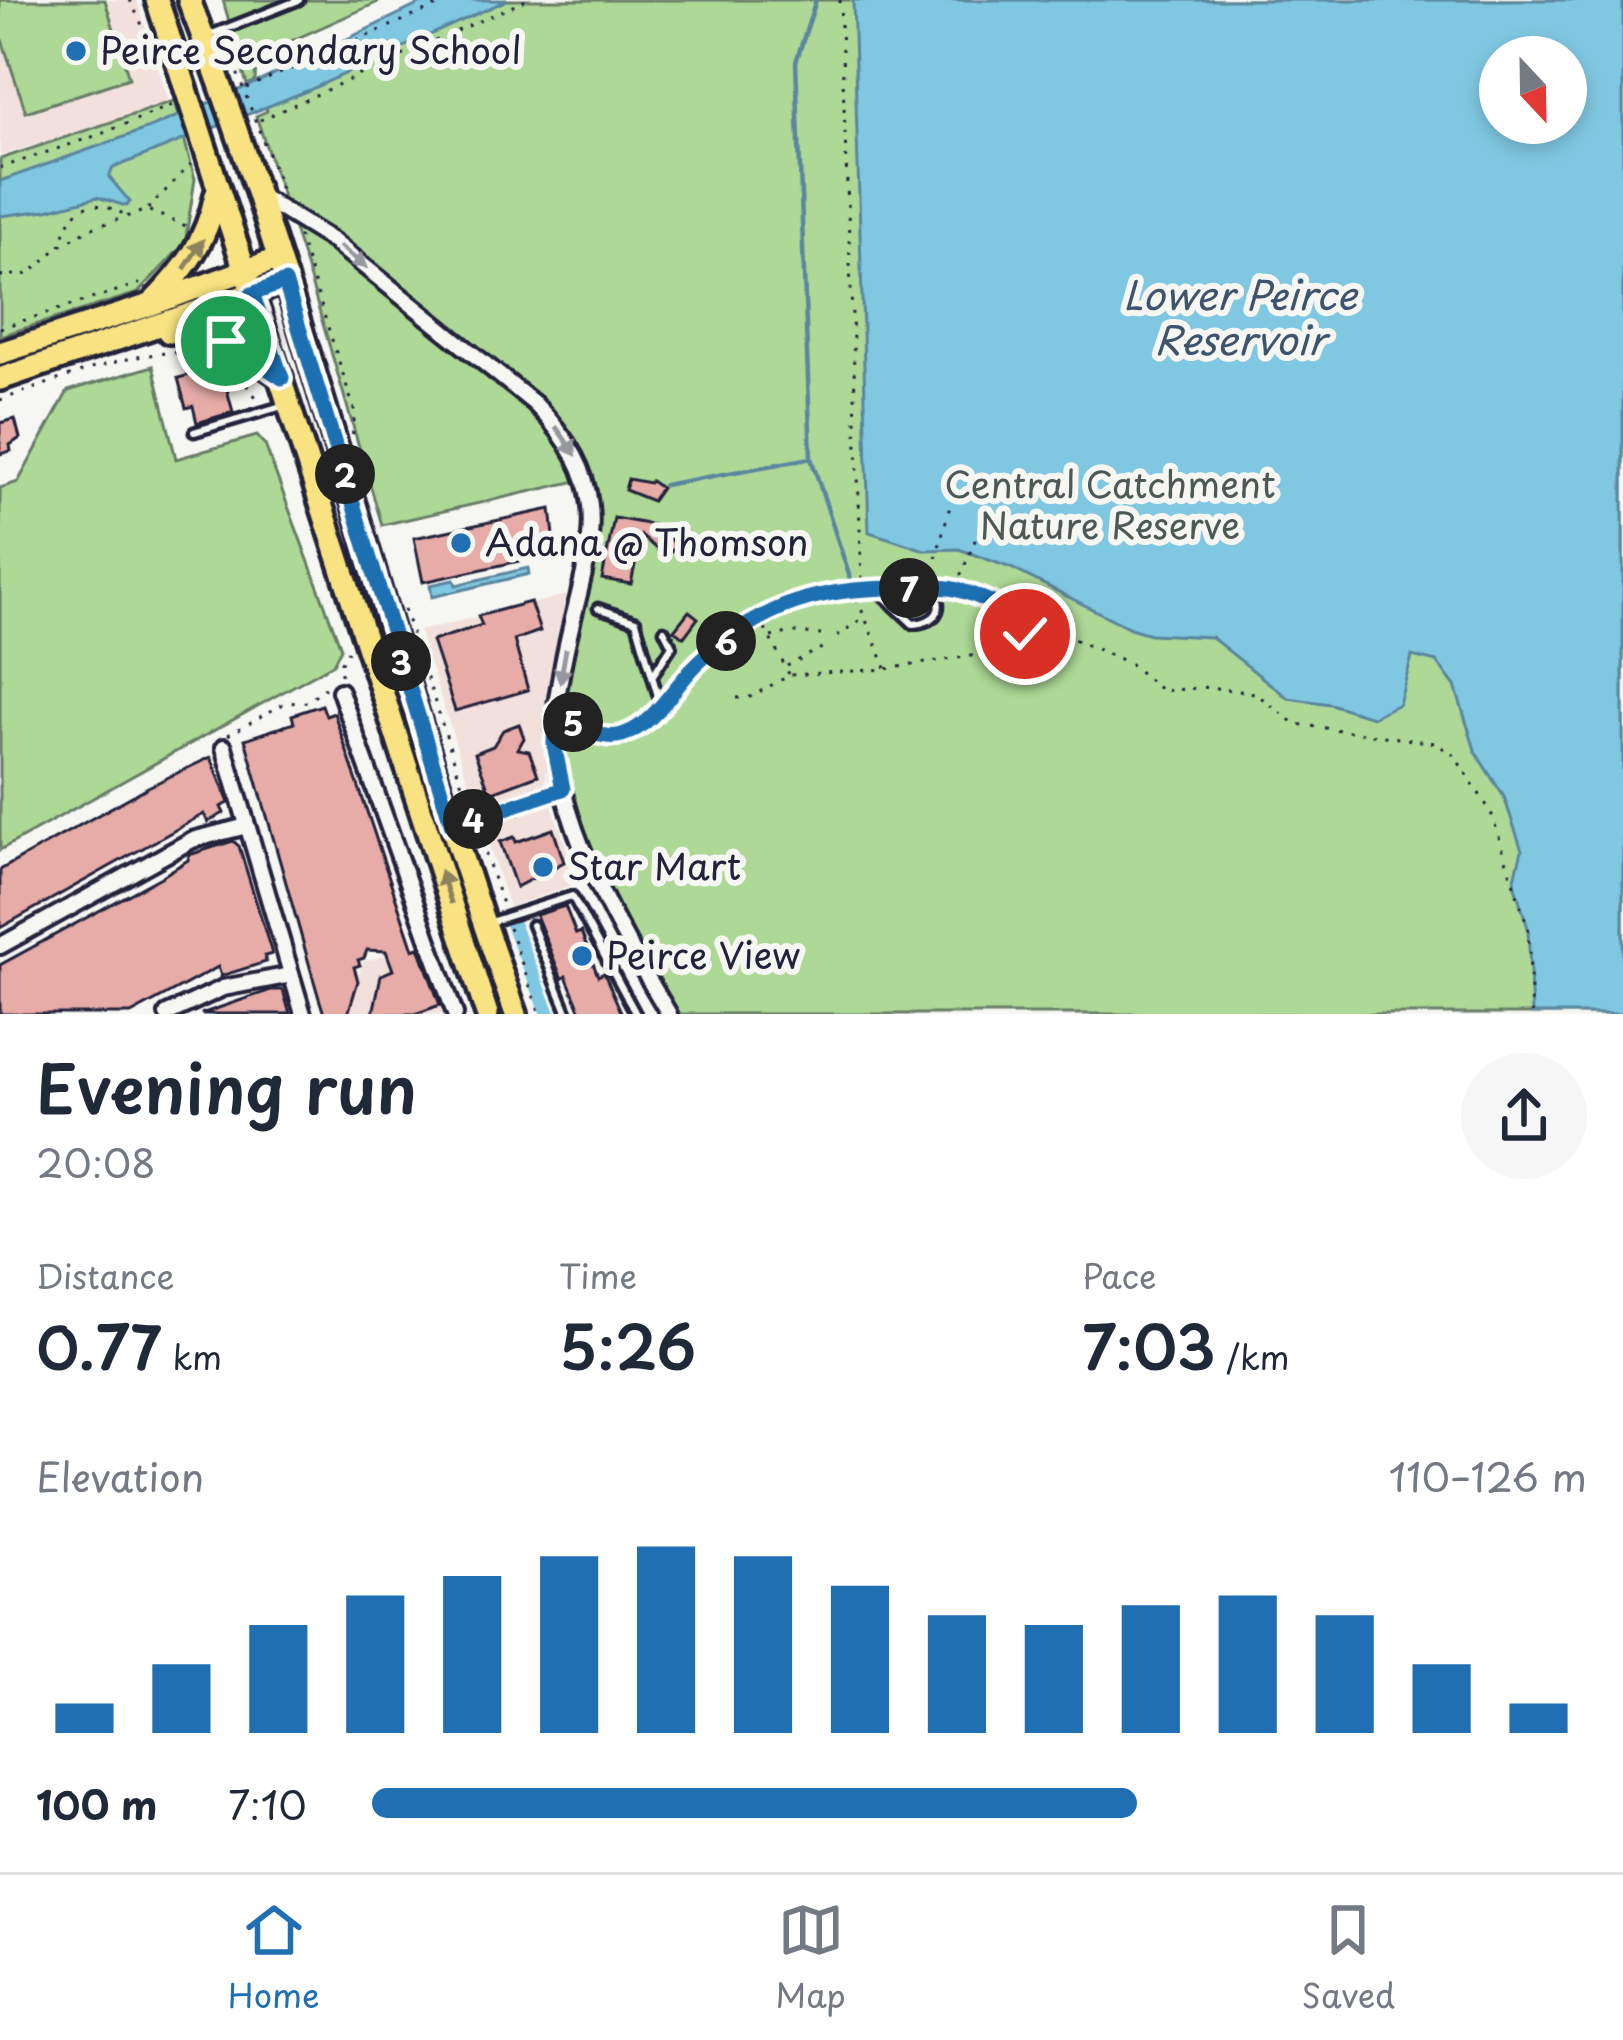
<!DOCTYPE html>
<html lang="en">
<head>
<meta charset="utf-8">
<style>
	body { margin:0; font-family:"Playpen Sans",sans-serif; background:#f6f6f7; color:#1f2937; height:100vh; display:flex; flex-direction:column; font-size:45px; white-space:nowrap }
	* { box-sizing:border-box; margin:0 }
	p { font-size:39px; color:#747a83 }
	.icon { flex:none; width:66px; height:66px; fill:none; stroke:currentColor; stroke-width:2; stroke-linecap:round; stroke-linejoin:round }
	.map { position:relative; height:1014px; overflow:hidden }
	.details { display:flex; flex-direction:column; background:#fff; flex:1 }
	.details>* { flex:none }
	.needle { width:78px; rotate:158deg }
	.fabs { position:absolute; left:1479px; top:36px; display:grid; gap:24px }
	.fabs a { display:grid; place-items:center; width:108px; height:108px; border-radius:50%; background:#fff; box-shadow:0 6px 18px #0003; font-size:60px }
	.pin { position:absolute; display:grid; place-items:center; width:102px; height:102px; color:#fff; margin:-51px; border:6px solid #fff; border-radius:50%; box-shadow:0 3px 12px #0007 }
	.km { position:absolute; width:60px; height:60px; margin:-30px; border-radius:50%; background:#222; color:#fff; font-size:33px; line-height:60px; text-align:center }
	.round { display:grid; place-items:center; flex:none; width:126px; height:126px; border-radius:63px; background:#f6f6f7 }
	.summary { display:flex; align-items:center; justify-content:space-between; height:204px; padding:0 36px }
	h1 { font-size:66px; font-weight:600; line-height:90px }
	.metrics { display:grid; grid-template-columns:repeat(3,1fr); gap:18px; height:204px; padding:12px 36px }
	.metrics div { display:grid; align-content:center }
	.metrics b { font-size:60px; font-weight:600 }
	.metrics small { font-size:33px; font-weight:400 }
	.metrics p { font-size:33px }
	.chart { height:336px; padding:24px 36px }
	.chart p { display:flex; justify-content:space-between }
	.chart svg { width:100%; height:216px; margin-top:12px; stroke:#1f6fb2; stroke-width:6 }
	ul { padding:0 36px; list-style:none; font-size:39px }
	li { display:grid; grid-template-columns:192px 144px 1fr; align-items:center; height:90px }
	li i { height:30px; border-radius:15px; background:#1f6fb2 }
	.dock { display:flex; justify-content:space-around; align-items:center; height:168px; border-top:3px solid #e0e1e3; background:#fff; font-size:33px; color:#747a83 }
	.dock a { display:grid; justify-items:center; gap:6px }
	.dock .selected { color:#1f6fb2 }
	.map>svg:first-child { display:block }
	.built { fill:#f2e0dc }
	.green { fill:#add896; stroke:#687d68; stroke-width:3; fill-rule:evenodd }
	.water { fill:#80c8e1; stroke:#5a869f; stroke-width:3; fill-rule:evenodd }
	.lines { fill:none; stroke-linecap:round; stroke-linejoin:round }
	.stream { stroke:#5a869f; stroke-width:4.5 }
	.canal { stroke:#80c8e1; stroke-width:14 }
	.building { fill:#e7aca8; stroke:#22223b; stroke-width:3 }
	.service-casing { stroke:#22223b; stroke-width:15 }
	.minor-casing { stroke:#22223b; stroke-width:22 }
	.primary-casing { stroke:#22223b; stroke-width:30 }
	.path { stroke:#22223b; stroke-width:3; stroke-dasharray:3 9; stroke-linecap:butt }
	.service { stroke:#f6f6f2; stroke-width:6 }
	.minor { stroke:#f6f6f2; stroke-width:14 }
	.primary { stroke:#f8e281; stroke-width:21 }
	.oneway { fill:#8d825e }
	.oneway2 { fill:#9797a0 }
	.route-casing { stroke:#fff; stroke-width:24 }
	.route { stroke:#1f6fb2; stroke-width:15 }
	.poi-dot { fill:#1f6fb2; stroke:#f6f6f2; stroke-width:4.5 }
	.labels { text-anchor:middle; stroke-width:12; stroke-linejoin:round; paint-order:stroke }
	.poi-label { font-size:36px; fill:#22223b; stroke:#f6f6f2; text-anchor:start }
	.park-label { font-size:36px; fill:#4c5956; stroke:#f6f6f2 }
	.water-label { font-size:39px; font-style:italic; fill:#3e546d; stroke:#f6f6f2 }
</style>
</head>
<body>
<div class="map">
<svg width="1623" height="1014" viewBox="0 0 1623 1014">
	<rect width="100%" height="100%" fill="#f6f6f2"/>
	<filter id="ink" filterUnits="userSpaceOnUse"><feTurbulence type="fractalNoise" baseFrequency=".00833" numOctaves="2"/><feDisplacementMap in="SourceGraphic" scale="24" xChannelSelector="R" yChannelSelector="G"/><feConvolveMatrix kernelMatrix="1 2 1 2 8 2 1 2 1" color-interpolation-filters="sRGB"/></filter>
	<g filter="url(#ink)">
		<path class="built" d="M 0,0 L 137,0 L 169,102 L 0,156 Z
			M 567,595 L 545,784 L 578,883 L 509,907 L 419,631 Z
			M 439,939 L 465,1014 L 348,1014 L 363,962 Z"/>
		<path class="green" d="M 0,0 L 105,0 L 129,78 L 26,112 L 0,34 Z
			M 223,0 L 383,0 L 262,54 L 256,62 L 255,81 L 247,85 Z
			M 507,0 L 1623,0 L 1623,1014 L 680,1014 C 634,943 549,793 555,709 C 559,663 569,616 577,571 C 580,559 585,548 587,536 C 589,518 583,498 577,481 L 382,525 L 306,266 L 256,116 L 267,111 L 266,107 ZM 1500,57 L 1566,57 L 1566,123 L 1500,123 Z
			M 174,101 L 195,179 L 185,243 L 138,293 L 0,336 L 0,159 Z
			M 153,366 L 176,459 L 257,436 L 265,445 L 341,648 L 333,664 L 0,850 L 0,488 L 18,482 L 68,391 Z"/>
		<path class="water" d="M 428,0 L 507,0 L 309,90 L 113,168 L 109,177 L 130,202 L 126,206 L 97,197 L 47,210 L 0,216 L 0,181 L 152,127 L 260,81 Z
			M 853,0 L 1623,0 L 1623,1014 L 1532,1014 L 1528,928 L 1514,883 L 1522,850 L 1504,797 L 1476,753 L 1455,686 L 1437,662 L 1412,656 L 1399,704 L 1372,717 L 1330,704 L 1288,698 L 1211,637 L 1150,634 L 1130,628 L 1011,568 L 959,549 L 925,550 L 869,532 ZM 1500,57 L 1566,57 L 1566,123 L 1500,123 Z
			M 528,568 L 529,574 L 432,597 L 430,585 L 454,580 L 456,585 Z"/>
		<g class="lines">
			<path class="stream" d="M 811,458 L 851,581
				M 664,485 L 811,458 L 796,62 L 816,0"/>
			<path class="canal" d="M 510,919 L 549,1014"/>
		</g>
		<path class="building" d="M 221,367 L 233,412 L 197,423 L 193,406 L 186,408 L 178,378 Z
			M 15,419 L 20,438 L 10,445 L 11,451 L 0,454 L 0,423 Z
			M 628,479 L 649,483 L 651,481 L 661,488 L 652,501 L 625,490 Z
			M 551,509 L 556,553 L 423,582 L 414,538 Z
			M 614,518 L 653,525 L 677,545 L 666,557 L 641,536 L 631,584 L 602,579 Z
			M 530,602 L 540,631 L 514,640 L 528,690 L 455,711 L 432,641 L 482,625 L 478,616 Z
			M 689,611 L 698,618 L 684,637 L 674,630 Z
			M 322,705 L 326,716 L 334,713 L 413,949 L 419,947 L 440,1005 L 415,1014 L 373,1014 L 381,975 L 393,970 L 386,951 L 367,950 L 364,958 L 358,960 L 360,965 L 354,967 L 358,981 L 348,1014 L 324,1014 L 318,995 L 245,739 L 294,723 L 292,715 Z
			M 519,724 L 524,738 L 518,749 L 529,751 L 538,775 L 490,793 L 475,753 L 493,746 L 503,730 Z
			M 211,757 L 229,803 L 221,807 L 224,813 L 208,822 L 204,814 L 193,820 L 0,928 L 0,870 L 148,787 Z
			M 553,829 L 564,862 L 516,887 L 500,842 L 514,837 L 516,842 Z
			M 233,841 L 239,846 L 272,954 L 265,956 L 266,962 L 221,976 L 218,967 L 131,1014 L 0,1014 L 0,965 L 161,877 L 188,860 L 189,855 Z
			M 565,906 L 576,934 L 581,932 L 598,976 L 604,973 L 622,1014 L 582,1014 L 566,976 L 562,979 L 536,915 Z
			M 271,990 L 283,990 L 290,1014 L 201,1014 Z"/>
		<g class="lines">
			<defs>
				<path id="service" d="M 207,36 L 299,0
					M 194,432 L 282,406
					M 598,608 L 636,621 L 660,703
					M 653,675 L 672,646 L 664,630
					M 557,712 C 578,725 599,742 624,734 C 653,724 663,698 683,678 C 762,600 824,582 933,589 C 946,610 936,622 913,624 L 875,588
					M 487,923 L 572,896 L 636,1014
					M 532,925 L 568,1014"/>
				<path id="minor" d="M 260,196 L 333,241 L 535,404 C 629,500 580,560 561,675 C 557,698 552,723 555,747 C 567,843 621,932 669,1014
					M 340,691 L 455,1014
					M 224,747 L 303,1014
					M 452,826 L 563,789
					M 0,946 L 192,840 L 247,826
					M 167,1014 L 223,988 L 291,975"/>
				<path id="primary" d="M 157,0 L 487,1014
					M 189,0 C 316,332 394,680 516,1014
					M 155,300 C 187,267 206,241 216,195
					M 169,332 C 214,328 246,353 281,377
					M 0,353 L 150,305 L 277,259
					M 0,379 L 285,282"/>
			</defs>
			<use href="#service" class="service-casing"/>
			<use href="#minor" class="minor-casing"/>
			<use href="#primary" class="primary-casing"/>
			<path class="path" d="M 130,0 L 155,52
				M 840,0 L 862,580
				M 225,40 L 283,194
				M 246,88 L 451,0
				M 260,120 L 526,0
				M 0,168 L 101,134 L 175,104
				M 148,209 L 191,164
				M 299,236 L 355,412 L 352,439
				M 60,246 C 73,206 85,195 126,215
				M 0,276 L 29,274 L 60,246 L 89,229 L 147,210 L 186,226
				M 0,328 L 148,281
				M 0,400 C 58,382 164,333 221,361 C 236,368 249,389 260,402
				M 930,581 L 955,487
				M 956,587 L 978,533
				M 941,589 L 955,588 L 1129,663 L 1162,691 L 1209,687 L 1255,693 L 1296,724 L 1435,743 L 1454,755 L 1491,812 L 1528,928 L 1532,1014
				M 857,599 L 886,668
				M 404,609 L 469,805
				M 765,629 L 789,674
				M 837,636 L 863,618
				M 771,637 L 792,632 L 821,635
				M 787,666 L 822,648
				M 341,675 L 341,662 L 348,651
				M 737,698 L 750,697 L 790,675 L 886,669 L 1011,650 C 1025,641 1028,630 1019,615
				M 228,735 L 285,703 L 307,702 L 325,688
				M 478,831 L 503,907
				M 509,928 L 540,1014"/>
			<use href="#service" class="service"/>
			<use href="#minor" class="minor"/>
			<use href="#primary" class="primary"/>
		</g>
		<defs><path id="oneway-solid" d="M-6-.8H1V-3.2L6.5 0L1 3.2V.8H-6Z" transform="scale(3)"/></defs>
		<g class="oneway">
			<use href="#oneway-solid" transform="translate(194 254) rotate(-57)"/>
			<use href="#oneway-solid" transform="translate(446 887) rotate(-108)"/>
		</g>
		<g class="oneway2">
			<use href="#oneway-solid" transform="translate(353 257) rotate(39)"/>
			<use href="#oneway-solid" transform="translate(566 441) rotate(55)"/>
			<use href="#oneway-solid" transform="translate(563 666) rotate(100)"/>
		</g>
	</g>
	<g class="lines" filter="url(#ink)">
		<defs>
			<path id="route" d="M 226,341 L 282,378 L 252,294 L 285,282 L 452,826 L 563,789 L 554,744 L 555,711 C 575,723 597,742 622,735 C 656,725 675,683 701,660 C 764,604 820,587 903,588 C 920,588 942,585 958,590 C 978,595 998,606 1018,614 L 1025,634"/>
		</defs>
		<use href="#route" class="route-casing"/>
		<use href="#route" class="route"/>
	</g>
	<g class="poi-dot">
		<circle cx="76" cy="51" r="12"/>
		<circle cx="461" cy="543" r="12"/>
		<circle cx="543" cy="867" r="12"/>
		<circle cx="582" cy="956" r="12"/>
	</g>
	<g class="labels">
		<g class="poi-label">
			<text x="100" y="64">Peirce Secondary School</text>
			<text x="485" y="556">Adana @ Thomson</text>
			<text x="567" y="880">Star Mart</text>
			<text x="606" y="969">Peirce View</text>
		</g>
		<g class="park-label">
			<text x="1110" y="498">Central Catchment<tspan x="1110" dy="41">Nature Reserve</tspan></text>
		</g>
		<g class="water-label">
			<text x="1240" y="310">Lower Peirce<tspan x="1240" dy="45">Reservoir</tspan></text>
		</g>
	</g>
</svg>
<div class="fabs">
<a><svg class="needle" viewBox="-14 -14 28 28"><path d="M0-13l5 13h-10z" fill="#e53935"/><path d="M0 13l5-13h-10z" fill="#747a83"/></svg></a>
</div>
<div class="pin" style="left:226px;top:341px;background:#1e9e55"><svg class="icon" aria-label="arrive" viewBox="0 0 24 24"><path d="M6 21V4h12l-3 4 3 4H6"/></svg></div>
<div class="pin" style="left:1025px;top:634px;background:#d93025"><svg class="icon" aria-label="check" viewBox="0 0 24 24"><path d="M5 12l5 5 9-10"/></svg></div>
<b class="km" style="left:345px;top:474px">2</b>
<b class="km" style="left:401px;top:661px">3</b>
<b class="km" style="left:473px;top:819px">4</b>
<b class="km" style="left:573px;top:722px">5</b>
<b class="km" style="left:726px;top:641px">6</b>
<b class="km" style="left:909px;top:588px">7</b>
</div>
<section class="details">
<div class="summary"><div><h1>Evening run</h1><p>20:08</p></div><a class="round"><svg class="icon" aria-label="share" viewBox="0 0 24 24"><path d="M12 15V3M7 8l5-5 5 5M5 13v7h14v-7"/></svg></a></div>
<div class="metrics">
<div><p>Distance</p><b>0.77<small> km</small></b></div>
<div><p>Time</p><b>5:26</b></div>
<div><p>Pace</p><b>7:03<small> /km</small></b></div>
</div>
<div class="chart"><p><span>Elevation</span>110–126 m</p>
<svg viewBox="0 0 160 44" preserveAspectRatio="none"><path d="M5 44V38M15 44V30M25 44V22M35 44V16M45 44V12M55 44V8M65 44V6M75 44V8M85 44V14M95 44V20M105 44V22M115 44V18M125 44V16M135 44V20M145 44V30M155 44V38"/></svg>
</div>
<ul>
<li><b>100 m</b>7:10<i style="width:63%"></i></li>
</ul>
</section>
<nav class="dock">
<a class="selected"><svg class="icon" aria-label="home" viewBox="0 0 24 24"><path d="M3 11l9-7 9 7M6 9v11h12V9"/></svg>Home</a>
<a><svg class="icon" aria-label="map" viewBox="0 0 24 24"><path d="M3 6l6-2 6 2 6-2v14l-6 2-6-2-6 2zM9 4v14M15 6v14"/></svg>Map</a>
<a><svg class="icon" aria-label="saved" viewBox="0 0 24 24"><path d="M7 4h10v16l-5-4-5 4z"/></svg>Saved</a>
</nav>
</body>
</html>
